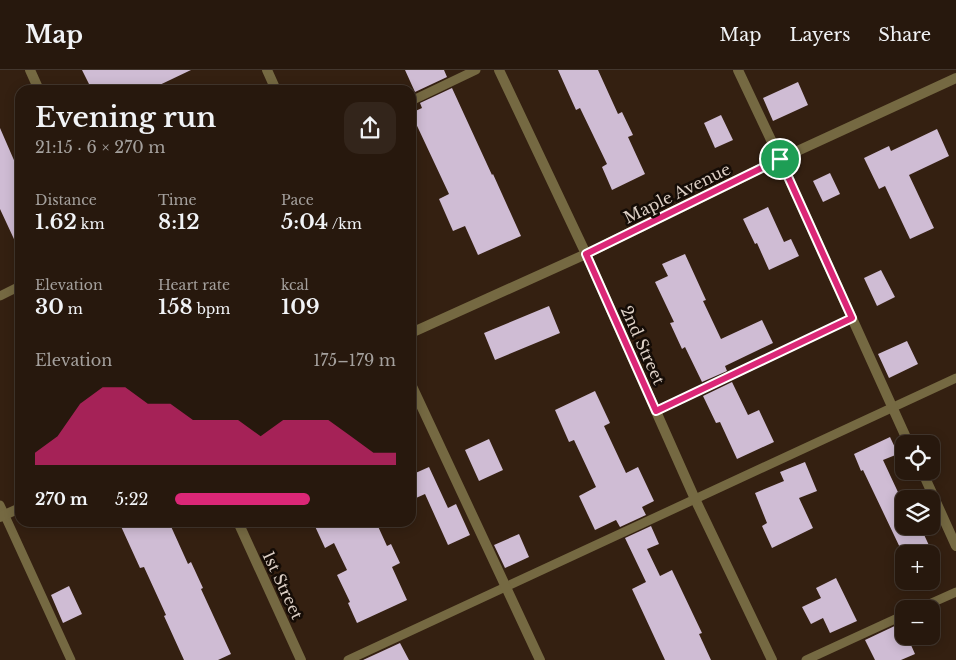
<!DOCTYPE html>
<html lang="en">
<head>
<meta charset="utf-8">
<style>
	body { margin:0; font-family:"Libre Baskerville",serif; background:#33251b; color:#f1f3f6; height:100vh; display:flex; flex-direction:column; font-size:19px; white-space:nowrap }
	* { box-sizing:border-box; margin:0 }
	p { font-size:16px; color:#a4a09d }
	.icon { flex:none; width:28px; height:28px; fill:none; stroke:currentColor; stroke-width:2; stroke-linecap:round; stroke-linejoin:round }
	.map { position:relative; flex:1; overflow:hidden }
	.panel { position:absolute; left:15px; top:15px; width:401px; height:442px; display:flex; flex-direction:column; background:#27180d; border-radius:15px; box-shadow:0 2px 12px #0003,0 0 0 1px #43372e }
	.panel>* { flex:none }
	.buttons { position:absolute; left:895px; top:365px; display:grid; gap:10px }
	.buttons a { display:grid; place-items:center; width:45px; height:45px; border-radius:10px; background:#27180d; box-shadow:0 2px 12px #0003,0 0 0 1px #43372e; font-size:25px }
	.pin { position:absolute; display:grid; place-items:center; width:42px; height:42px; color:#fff; margin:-21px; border:2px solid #fff; border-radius:50%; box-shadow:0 1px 5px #0007 }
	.round { display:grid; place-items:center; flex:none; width:52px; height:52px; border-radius:15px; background:#33251b }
	.overview { display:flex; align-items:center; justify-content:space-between; height:85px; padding:0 20px }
	h1 { font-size:28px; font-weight:600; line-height:38px }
	.metrics { display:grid; grid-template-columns:repeat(3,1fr); gap:8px; height:85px; padding:5px 20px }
	.metrics div { display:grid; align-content:center }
	.metrics b { font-size:21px; font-weight:600 }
	.metrics small { font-size:14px; font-weight:400 }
	.metrics p { font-size:14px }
	.chart { height:140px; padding:10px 20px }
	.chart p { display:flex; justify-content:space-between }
	.chart svg { width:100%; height:90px; margin-top:5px; fill:#db2777; opacity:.7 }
	ul { padding:0 20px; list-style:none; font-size:16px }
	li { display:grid; grid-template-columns:80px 60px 1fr; align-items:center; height:38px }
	li i { height:12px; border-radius:6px; background:#db2777 }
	header { display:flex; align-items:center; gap:30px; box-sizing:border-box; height:70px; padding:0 25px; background:#27180d; border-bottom:1px solid #43372e }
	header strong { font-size:24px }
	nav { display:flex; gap:28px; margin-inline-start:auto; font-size:18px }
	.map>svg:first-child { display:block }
	.building { fill:#cfbcd4 }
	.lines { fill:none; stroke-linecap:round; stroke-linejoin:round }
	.lane { stroke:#756942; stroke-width:9 }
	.street { stroke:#756942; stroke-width:10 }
	.route-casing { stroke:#fff; stroke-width:10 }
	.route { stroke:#db2777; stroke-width:6 }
	.labels { text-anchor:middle; stroke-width:5; stroke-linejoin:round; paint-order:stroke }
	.street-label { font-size:16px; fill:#dccfc5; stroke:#150c06 }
</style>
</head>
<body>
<header>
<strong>Map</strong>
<nav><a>Map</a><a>Layers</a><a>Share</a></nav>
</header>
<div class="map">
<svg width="956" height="590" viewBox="0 0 956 590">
	<rect width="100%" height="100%" fill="#342011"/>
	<path class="building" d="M 82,0 L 191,0 L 149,20 L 92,20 Z
		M 405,0 L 444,0 L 447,7 L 415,22 Z
		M 558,0 L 598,0 L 618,44 L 622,42 L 633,65 L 628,67 L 645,104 L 612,120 L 602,97 L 607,94 L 580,38 L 576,40 Z
		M 798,12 L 808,35 L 773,51 L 763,28 Z
		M 452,18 L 492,105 L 493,104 L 521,166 L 478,185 L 465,156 L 453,161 L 439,129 L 449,124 L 411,43 L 422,38 L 420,33 Z
		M 721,45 L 733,70 L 715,78 L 704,53 Z
		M 0,58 L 20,104 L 20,182 L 0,139 Z
		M 937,59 L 949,86 L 909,105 L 934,158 L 910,169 L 885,116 L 879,119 L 864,88 L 889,76 L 891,81 Z
		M 830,103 L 840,124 L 823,132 L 813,111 Z
		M 768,137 L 784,172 L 791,169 L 799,186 L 769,200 L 757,173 L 755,174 L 743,149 Z
		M 685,184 L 706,230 L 703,231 L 721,269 L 762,250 L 773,273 L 725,296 L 727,301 L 702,312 L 685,277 L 682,279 L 670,253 L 674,252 L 655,212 L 668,206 L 662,194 Z
		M 881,200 L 895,227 L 877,236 L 864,208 Z
		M 549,236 L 560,263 L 495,290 L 484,263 Z
		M 907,271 L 918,294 L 889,308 L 878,284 Z
		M 732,312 L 748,345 L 759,340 L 774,372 L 737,389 L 720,352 L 716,353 L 703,326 Z
		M 595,321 L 610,353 L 604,356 L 626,403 L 638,397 L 654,431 L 642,437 L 646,445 L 620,457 L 616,450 L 595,460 L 579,426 L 596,417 L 574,370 L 569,372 L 555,340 Z
		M 890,367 L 898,384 L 883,390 L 904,435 L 904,456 L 920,456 L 933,484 L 904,484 L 904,486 L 863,400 L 861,401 L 854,384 Z
		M 489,369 L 503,400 L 479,411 L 465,380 Z
		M 805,392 L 817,421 L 799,428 L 813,458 L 772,478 L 762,456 L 767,453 L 755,423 L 784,411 L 780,402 Z
		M 429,397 L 448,438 L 456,434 L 470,465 L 448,475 L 425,424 L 416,428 L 411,418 L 411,405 Z
		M 119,452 L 169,452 L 188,494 L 191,492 L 203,518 L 201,519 L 231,584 L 218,590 L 184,590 L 164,546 L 166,545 L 144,497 L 140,498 Z
		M 313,452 L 376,452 L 387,476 L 391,474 L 400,493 L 392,497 L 407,530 L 357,553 L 348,533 L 350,532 L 337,505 L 347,500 L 334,473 L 325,478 Z
		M 651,456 L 659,474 L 647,479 L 660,506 L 672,500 L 702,563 L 699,564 L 711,590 L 665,590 L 632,519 L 646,512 L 625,468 Z
		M 519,464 L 529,487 L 505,498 L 494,475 Z
		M 836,508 L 857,551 L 830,563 L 823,548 L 811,554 L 802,537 L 821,528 L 816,518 Z
		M 69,516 L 82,544 L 63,553 L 51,525 Z
		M 901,553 L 904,559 L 904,566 L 907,566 L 915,584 L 901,590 L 875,590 L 865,570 Z
		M 400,573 L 409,590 L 363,590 Z"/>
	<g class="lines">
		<path class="lane" d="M 411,31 L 476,0
			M 0,226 L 20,216
			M 656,341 L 852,248
			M 0,435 L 71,590
			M 918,539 L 956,522
			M 348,590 L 956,308
			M 806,590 L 904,545"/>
		<path class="street" d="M 30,0 L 39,20
			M 267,0 L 276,20
			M 499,0 L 586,184 L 695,429 L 772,590
			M 738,0 L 780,89 L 909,374
			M 411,263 L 586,184 L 780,89 L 956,8
			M 411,314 L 540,590
			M 922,401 L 956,476
			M 0,447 L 20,438
			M 238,452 L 301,590"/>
	</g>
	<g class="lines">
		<defs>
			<path id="route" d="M 780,89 L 852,248 L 656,341 L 586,184 Z"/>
		</defs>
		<use href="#route" class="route-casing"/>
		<use href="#route" class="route"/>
	</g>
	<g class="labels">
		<g class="street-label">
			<text transform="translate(677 123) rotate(-26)" y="6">Maple Avenue</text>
			<text transform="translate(643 275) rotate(66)" y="6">2nd Street</text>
			<text transform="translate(283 515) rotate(65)" y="6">1st Street</text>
		</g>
	</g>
</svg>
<div class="buttons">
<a><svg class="icon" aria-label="locate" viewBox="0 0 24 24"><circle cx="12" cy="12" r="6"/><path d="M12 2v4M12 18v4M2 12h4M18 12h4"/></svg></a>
<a><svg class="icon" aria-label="layers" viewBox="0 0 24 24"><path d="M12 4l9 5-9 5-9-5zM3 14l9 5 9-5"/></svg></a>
<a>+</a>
<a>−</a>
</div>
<div class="pin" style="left:780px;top:89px;background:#1e9e55"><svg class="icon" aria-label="arrive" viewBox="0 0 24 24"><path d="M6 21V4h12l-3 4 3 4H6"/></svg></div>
<section class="panel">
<div class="overview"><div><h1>Evening run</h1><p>21:15 · 6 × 270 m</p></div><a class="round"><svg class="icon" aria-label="share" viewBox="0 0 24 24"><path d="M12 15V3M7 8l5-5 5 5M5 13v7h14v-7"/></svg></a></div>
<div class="metrics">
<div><p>Distance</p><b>1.62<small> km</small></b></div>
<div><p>Time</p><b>8:12</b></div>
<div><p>Pace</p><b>5:04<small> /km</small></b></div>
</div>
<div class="metrics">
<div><p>Elevation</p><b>30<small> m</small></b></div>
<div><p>Heart rate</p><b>158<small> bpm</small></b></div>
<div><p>kcal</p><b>109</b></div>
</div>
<div class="chart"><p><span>Elevation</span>175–179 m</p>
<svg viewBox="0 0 160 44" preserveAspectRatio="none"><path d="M0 44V38L10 30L20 14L30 6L40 6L50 14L60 14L70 22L80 22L90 22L100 30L110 22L120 22L130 22L140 30L150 38L160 38V44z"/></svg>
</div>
<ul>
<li><b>270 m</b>5:22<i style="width:61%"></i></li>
</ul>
</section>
</div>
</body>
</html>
